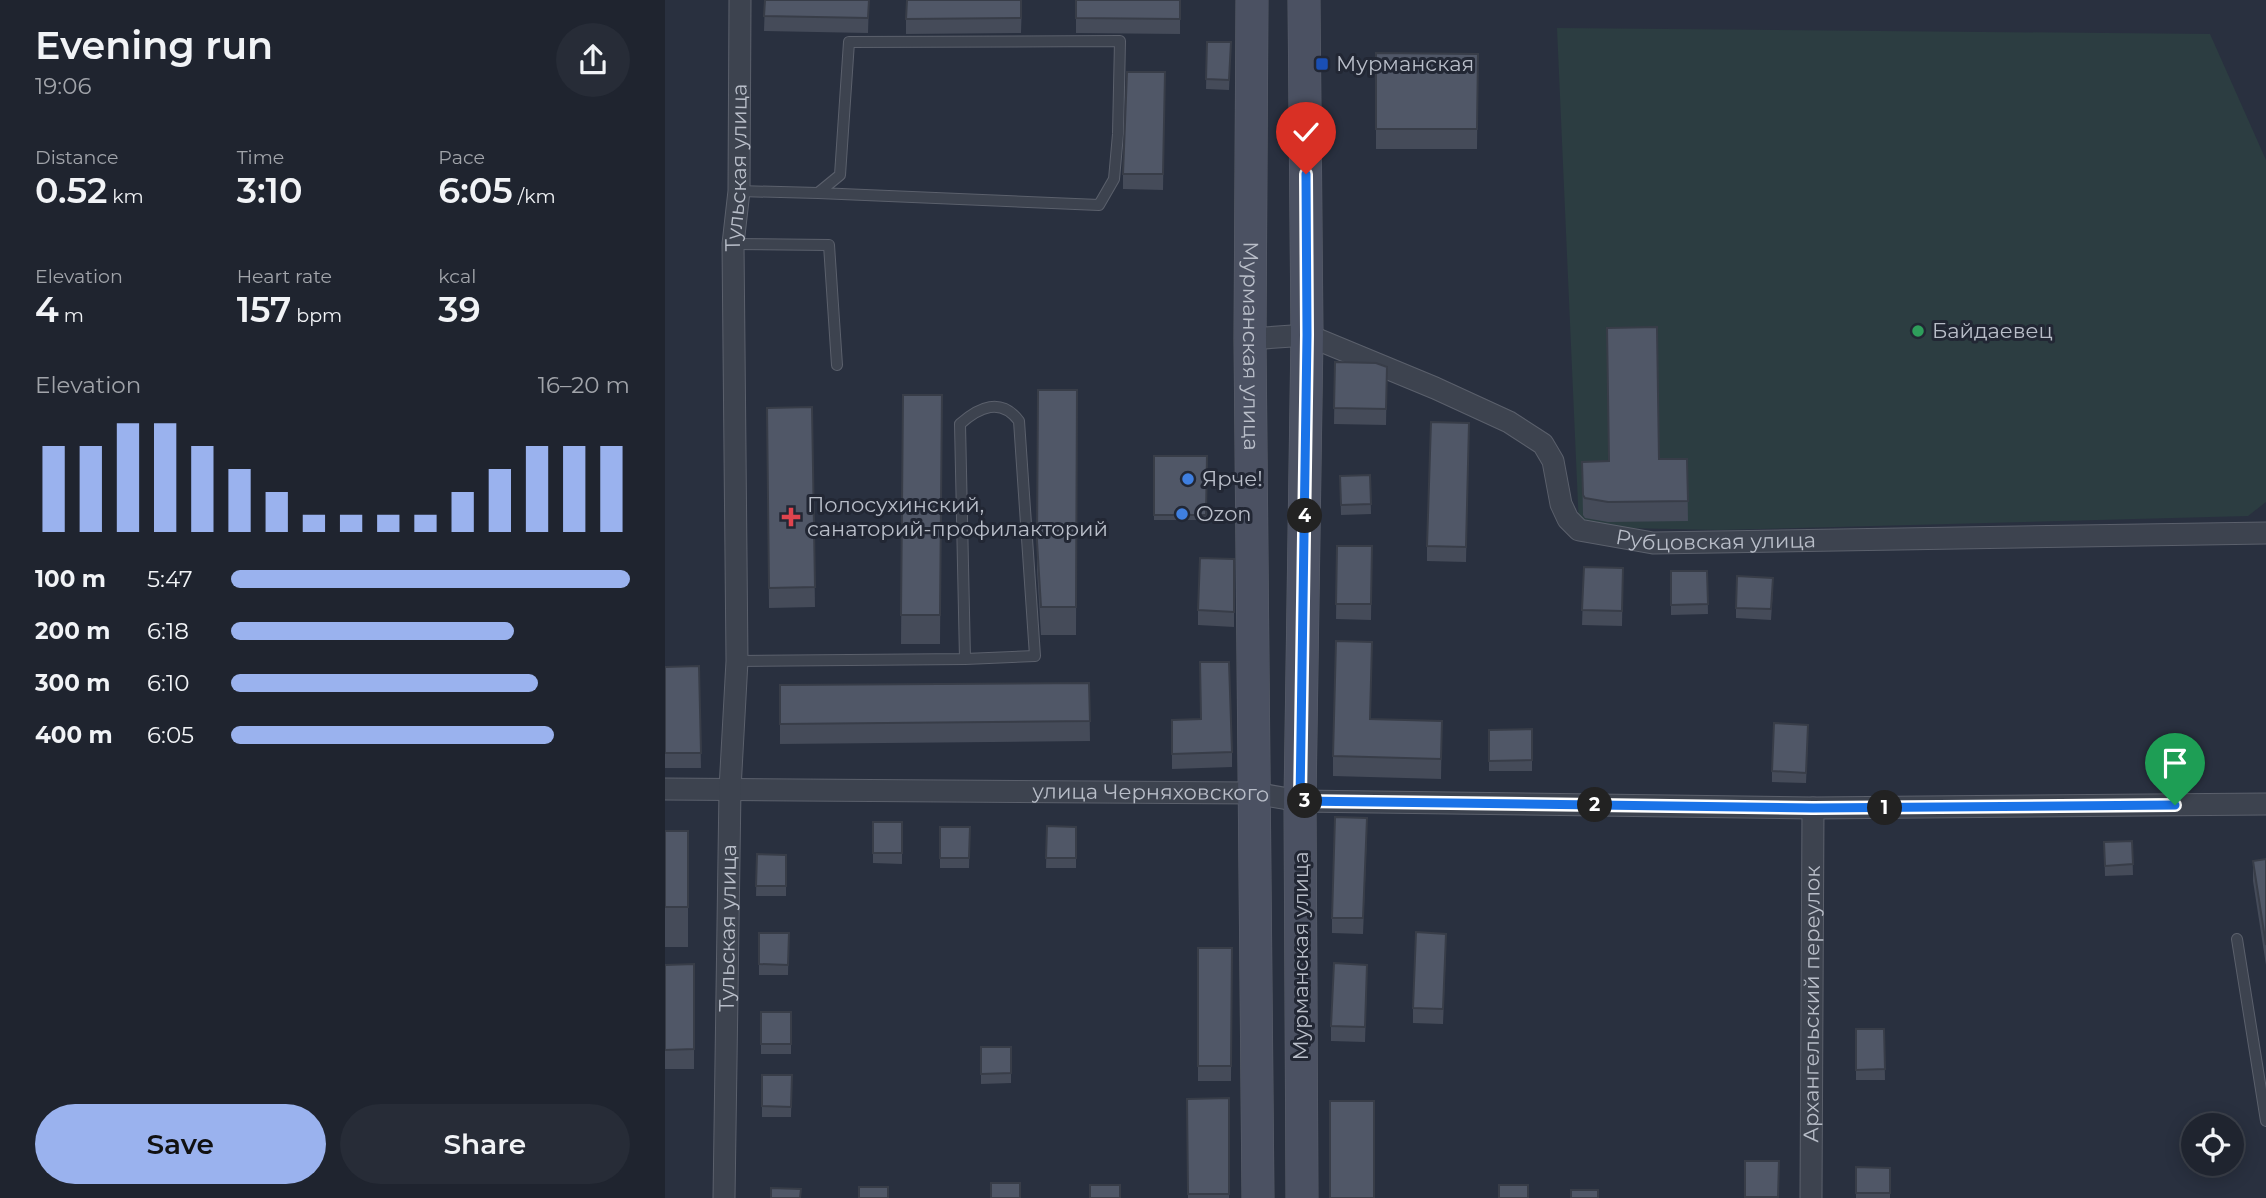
<!DOCTYPE html>
<html lang="en">
<head>
<meta charset="utf-8">
<style>
	body { margin:0; font-family:Montserrat,sans-serif; background:#272c37; color:#f1f3f6; height:100vh; display:flex; flex-direction:column; font-size:26px; white-space:nowrap }
	* { box-sizing:border-box; margin:0 }
	p { font-size:23px; color:#a1a4aa }
	.icon { flex:none; width:38px; height:38px; fill:none; stroke:currentColor; stroke-width:2; stroke-linecap:round; stroke-linejoin:round }
	.map { position:relative; flex:1; overflow:hidden }
	.panel { display:flex; flex-direction:column; background:#1f242f; width:665px }
	.panel>* { flex:none }
	.controls { position:absolute; left:1516px; top:1113px; display:grid; gap:14px }
	.controls a { display:grid; place-items:center; width:63px; height:63px; border-radius:50%; background:#1f242f; box-shadow:0 4px 18px #0003,0 0 0 2px #3c414b; font-size:35px }
	.pin { position:absolute; display:grid; place-items:center; width:60px; height:60px; color:#fff; margin:-72px -30px; border-radius:50% 50% 50% 0; rotate:-45deg; box-shadow:0 0 7px #0007 }
	.pin .icon { rotate:45deg }
	.km { position:absolute; width:35px; height:35px; margin:-18px; border-radius:50%; background:#222; color:#fff; font-size:19px; line-height:35px; text-align:center }
	.round { display:grid; place-items:center; flex:none; width:74px; height:74px; border-radius:37px; background:#272c37 }
	.headline { display:flex; align-items:center; justify-content:space-between; height:119px; padding:0 35px }
	h1 { font-size:38px; font-weight:600; line-height:52px }
	.figures { display:grid; grid-template-columns:repeat(3,1fr); gap:10px; height:119px; padding:7px 35px }
	.figures div { display:grid; align-content:center }
	.figures b { font-size:35px; font-weight:600 }
	.figures small { font-size:19px; font-weight:400 }
	.figures p { font-size:19px }
	.chart { height:196px; padding:14px 35px }
	.chart p { display:flex; justify-content:space-between }
	.chart svg { width:100%; height:126px; margin-top:7px; stroke:#9ab2ee; stroke-width:6 }
	.cta { display:flex; gap:14px; margin-top:auto; padding:14px 35px }
	.cta a { flex:1; height:80px; border-radius:42px; background:#9ab2ee; color:#111; font-size:28px; font-weight:600; line-height:80px; text-align:center }
	.cta a+a { background:#272c37; color:#f1f3f6 }
	ul { padding:0 35px; list-style:none; font-size:23px }
	li { display:grid; grid-template-columns:112px 84px 1fr; align-items:center; height:52px }
	li i { height:18px; border-radius:9px; background:#9ab2ee }
	main { display:flex; flex:1; min-height:0 }
	.map>svg:first-child { display:block }
	.pitch { fill:#2c3d41 }
	.lines { fill:none; stroke-linecap:round; stroke-linejoin:round }
	.lane-casing { stroke:#5b606c; stroke-width:12 }
	.street-casing { stroke:#5b606c; stroke-width:23 }
	.secondary-casing { stroke:#5b606c; stroke-width:33 }
	.lane { stroke:#3d434f; stroke-width:10 }
	.street { stroke:#3d434f; stroke-width:21 }
	.secondary { stroke:#4b5162; stroke-width:32 }
	.wall { fill:#454b59 }
	.building { fill:#505767; stroke:#383d48; stroke-width:2 }
	.route-casing { stroke:#fff; stroke-width:14 }
	.route { stroke:#1a73e8; stroke-width:9 }
	.transit-dot { fill:#1a4fb4; stroke:#222734; stroke-width:2.5 }
	.leisure-dot { fill:#2e9e5b; stroke:#222734; stroke-width:2.5 }
	.shop-dot { fill:#3f7fe0; stroke:#222734; stroke-width:2.5 }
	.health-dot { fill:#e0444e; stroke:#222734; stroke-width:2.5 }
	.labels { text-anchor:middle; stroke-width:6; stroke-linejoin:round; paint-order:stroke }
	.poi-label { font-size:21px; fill:#b9bec9; stroke:#222734; text-anchor:start }
	.street-label { font-size:21px; fill:#b9bec9; stroke:#222734 }
</style>
</head>
<body>
<main>
<section class="panel">
<div class="headline"><div><h1>Evening run</h1><p>19:06</p></div><a class="round"><svg class="icon" aria-label="share" viewBox="0 0 24 24"><path d="M12 15V3M7 8l5-5 5 5M5 13v7h14v-7"/></svg></a></div>
<div class="figures">
<div><p>Distance</p><b>0.52<small> km</small></b></div>
<div><p>Time</p><b>3:10</b></div>
<div><p>Pace</p><b>6:05<small> /km</small></b></div>
</div>
<div class="figures">
<div><p>Elevation</p><b>4<small> m</small></b></div>
<div><p>Heart rate</p><b>157<small> bpm</small></b></div>
<div><p>kcal</p><b>39</b></div>
</div>
<div class="chart"><p><span>Elevation</span>16–20 m</p>
<svg viewBox="0 0 160 44" preserveAspectRatio="none"><path d="M5 44V14M15 44V14M25 44V6M35 44V6M45 44V14M55 44V22M65 44V30M75 44V38M85 44V38M95 44V38M105 44V38M115 44V30M125 44V22M135 44V14M145 44V14M155 44V14"/></svg>
</div>
<ul>
<li><b>100 m</b>5:47<i style="width:100%"></i></li>
<li><b>200 m</b>6:18<i style="width:71%"></i></li>
<li><b>300 m</b>6:10<i style="width:77%"></i></li>
<li><b>400 m</b>6:05<i style="width:81%"></i></li>
</ul>
<div class="cta"><a>Save</a><a>Share</a></div>
</section>
<div class="map">
<svg width="1601" height="1198" viewBox="0 0 1601 1198">
	<rect width="100%" height="100%" fill="#29303f"/>
	<path class="pitch" d="M 892,28 L 1545,34 L 1601,160 L 1601,502 L 1583,516 L 1054,530 L 914,527 Z"/>
	<g class="lines">
		<defs>
			<path id="lane" d="M 74,191 L 153,193 L 175,175 L 184,42 L 455,41 L 453,134 L 449,179 L 434,205 L 153,193
				M 68,244 L 164,245 L 172,365
				M 72,661 L 300,659 L 370,656 L 354,421 C 336,397 314,407 295,424 L 300,659
				M 1572,939 L 1601,1121"/>
			<g id="street">
				<path id="s1" d="M 585,339 L 642,335 L 770,388 L 844,422 L 878,444 L 888,461 L 896,504 L 903,519 L 914,530 L 988,543 L 1601,533"/>
				<path id="s2" d="M 0,789 L 589,793 L 635,801 L 1148,808 L 1601,804"/>
				<path id="s3" d="M 59,1198 L 65,789 L 72,661 L 68,244 L 74,191 L 75,0"/>
				<path id="s4" d="M 1146,1198 L 1148,808"/>
			</g>
			<g id="secondary">
				<path id="s5" d="M 587,0 L 585,339 L 593,1198"/>
				<path d="M 637,1198 L 635,801 L 642,335 L 639,0"/>
			</g>
		</defs>
		<use href="#lane" class="lane-casing"/>
		<use href="#street" class="street-casing"/>
		<use href="#secondary" class="secondary-casing"/>
		<use href="#lane" class="lane"/>
		<use href="#street" class="street"/>
		<use href="#secondary" class="secondary"/>
	</g>
	<path class="wall" d="M 100,0 L 204,0 L 203,33 L 99,31 Z
		M 357,0 L 356,33 L 241,34 L 241,19 Z
		M 411,0 L 515,0 L 515,34 L 411,33 Z
		M 542,42 L 566,42 L 564,90 L 541,89 Z
		M 711,53 L 813,54 L 812,149 L 711,149 Z
		M 500,72 L 498,190 L 458,189 L 458,174 Z
		M 670,362 L 722,367 L 721,425 L 669,424 Z
		M 373,390 L 412,390 L 411,635 L 376,635 L 372,570 Z
		M 238,395 L 277,395 L 275,644 L 236,644 Z
		M 147,407 L 150,607 L 104,608 L 102,408 Z
		M 804,423 L 801,562 L 762,561 L 762,546 Z
		M 489,456 L 542,456 L 541,520 L 489,520 Z
		M 994,459 L 1022,459 L 1023,521 L 943,522 L 920,518 L 918,515 L 917,462 Z
		M 705,475 L 706,514 L 676,515 L 675,476 Z
		M 672,546 L 707,546 L 706,620 L 671,619 Z
		M 569,559 L 569,627 L 533,625 L 533,610 Z
		M 919,567 L 958,568 L 957,626 L 917,625 Z
		M 1006,571 L 1042,571 L 1043,614 L 1006,615 Z
		M 1108,589 L 1106,620 L 1071,618 L 1071,608 Z
		M 34,666 L 36,768 L 0,768 L 0,667 Z
		M 424,683 L 425,741 L 115,744 L 115,685 Z
		M 706,719 L 777,721 L 776,779 L 668,776 L 668,756 Z
		M 507,720 L 567,752 L 567,767 L 507,769 Z
		M 867,729 L 867,771 L 824,771 L 824,730 Z
		M 1143,735 L 1141,783 L 1107,782 L 1107,771 Z
		M 208,822 L 237,822 L 237,864 L 208,863 Z
		M 382,826 L 411,827 L 411,868 L 381,868 Z
		M 275,827 L 305,827 L 304,868 L 275,868 Z
		M 0,831 L 23,831 L 23,947 L 0,947 Z
		M 702,833 L 698,934 L 667,933 L 667,918 Z
		M 1467,841 L 1468,875 L 1440,876 L 1439,842 Z
		M 92,854 L 121,855 L 121,896 L 91,896 Z
		M 1601,859 L 1601,965 L 1588,881 L 1588,861 Z
		M 94,933 L 124,933 L 123,975 L 94,975 Z
		M 533,948 L 567,948 L 566,1081 L 533,1081 Z
		M 781,949 L 778,1024 L 748,1023 L 748,1008 Z
		M 29,964 L 29,1069 L 0,1069 L 0,965 Z
		M 702,980 L 700,1042 L 666,1041 L 666,1026 Z
		M 96,1012 L 126,1012 L 126,1054 L 96,1054 Z
		M 1191,1029 L 1219,1029 L 1220,1080 L 1191,1080 Z
		M 316,1047 L 346,1047 L 346,1083 L 316,1084 Z
		M 97,1075 L 127,1075 L 126,1117 L 97,1117 Z
		M 564,1098 L 564,1198 L 523,1198 L 522,1099 Z
		M 1080,1161 L 1114,1161 L 1113,1198 L 1080,1198 Z
		M 1191,1167 L 1225,1168 L 1225,1198 L 1191,1198 Z"/>
	<path class="building" d="M 100,0 L 204,0 L 203,18 L 99,16 Z
		M 242,0 L 356,0 L 356,18 L 241,19 Z
		M 411,0 L 515,0 L 515,19 L 411,18 Z
		M 542,42 L 566,42 L 564,80 L 541,79 Z
		M 711,53 L 813,54 L 812,129 L 711,129 Z
		M 462,72 L 500,72 L 498,174 L 458,174 Z
		M 992,327 L 994,459 L 1022,459 L 1023,501 L 943,502 L 920,498 L 918,495 L 917,462 L 944,461 L 942,328 Z
		M 670,362 L 711,363 L 722,367 L 721,409 L 669,408 Z
		M 373,390 L 412,390 L 411,607 L 376,607 L 372,541 Z
		M 238,395 L 277,395 L 275,615 L 236,615 Z
		M 147,407 L 150,587 L 104,588 L 102,408 Z
		M 766,422 L 804,423 L 801,547 L 762,546 Z
		M 489,456 L 542,456 L 541,515 L 489,515 Z
		M 705,475 L 706,504 L 676,505 L 675,476 Z
		M 672,546 L 707,546 L 706,604 L 671,604 Z
		M 535,558 L 569,559 L 569,612 L 533,610 Z
		M 919,567 L 958,568 L 957,611 L 917,610 Z
		M 1006,571 L 1042,571 L 1043,604 L 1006,605 Z
		M 1072,576 L 1108,578 L 1106,609 L 1071,608 Z
		M 671,641 L 707,642 L 705,719 L 777,721 L 776,759 L 668,756 Z
		M 535,662 L 564,662 L 567,752 L 507,754 L 507,720 L 536,719 Z
		M 34,666 L 36,753 L 0,753 L 0,667 Z
		M 424,683 L 425,721 L 115,724 L 115,685 Z
		M 1109,723 L 1143,725 L 1141,773 L 1107,771 Z
		M 867,729 L 867,760 L 824,761 L 824,730 Z
		M 670,817 L 702,818 L 698,918 L 667,918 Z
		M 208,822 L 237,822 L 237,853 L 208,853 Z
		M 382,826 L 411,827 L 411,858 L 381,858 Z
		M 275,827 L 305,827 L 304,858 L 275,858 Z
		M 0,831 L 23,831 L 23,907 L 0,907 Z
		M 1467,841 L 1468,864 L 1440,866 L 1439,842 Z
		M 92,854 L 121,855 L 121,886 L 91,886 Z
		M 1601,859 L 1601,945 L 1588,861 Z
		M 751,932 L 781,934 L 778,1009 L 748,1008 Z
		M 94,933 L 124,933 L 123,965 L 94,964 Z
		M 533,948 L 567,948 L 566,1066 L 533,1066 Z
		M 669,963 L 702,965 L 700,1027 L 666,1026 Z
		M 29,964 L 29,1049 L 0,1050 L 0,965 Z
		M 96,1012 L 126,1012 L 126,1044 L 96,1044 Z
		M 1191,1029 L 1219,1029 L 1220,1069 L 1191,1070 Z
		M 316,1047 L 346,1047 L 346,1073 L 316,1074 Z
		M 97,1075 L 127,1075 L 126,1107 L 97,1106 Z
		M 564,1098 L 564,1194 L 523,1194 L 522,1099 Z
		M 665,1101 L 709,1101 L 709,1198 L 665,1198 Z
		M 1080,1161 L 1114,1161 L 1113,1197 L 1080,1197 Z
		M 1191,1167 L 1225,1168 L 1225,1193 L 1191,1193 Z
		M 326,1183 L 355,1183 L 355,1198 L 326,1198 Z
		M 425,1185 L 455,1185 L 455,1198 L 425,1198 Z
		M 834,1185 L 863,1185 L 863,1198 L 834,1198 Z
		M 194,1187 L 223,1187 L 223,1198 L 194,1198 Z
		M 106,1188 L 136,1189 L 135,1198 L 106,1198 Z
		M 906,1190 L 933,1190 L 933,1198 L 906,1198 Z"/>
	<g class="lines">
		<defs>
			<path id="route" d="M 641,174 L 642,335 L 635,801 L 1148,808 L 1510,805"/>
		</defs>
		<use href="#route" class="route-casing"/>
		<use href="#route" class="route"/>
	</g>
	<rect class="transit-dot" x="650" y="57" width="14" height="14" rx="3.5"/>
	<circle class="leisure-dot" cx="1253" cy="331" r="7"/>
	<g class="shop-dot">
		<circle cx="523" cy="479" r="7"/>
		<circle cx="517" cy="514" r="7"/>
	</g>
	<path class="health-dot" d="M122.5 506.5h7v7h7v7h-7v7h-7v-7h-7v-7h7z"/>
	<g class="labels">
		<g class="poi-label">
			<text x="671" y="71">Мурманская</text>
			<text x="1267" y="338">Байдаевец</text>
			<text x="537" y="486">Ярче!</text>
			<text x="142" y="512">Полосухинский,<tspan x="142" dy="24">санаторий-профилакторий</tspan></text>
			<text x="531" y="521">Ozon</text>
		</g>
		<g class="street-label">
			<text dy="7" stroke="none"><textPath href="#s3" startOffset="1031">Тульская улица</textPath></text>
			<text dy="7" stroke="none"><textPath href="#s5" startOffset="346">Мурманская улица</textPath></text>
			<text dy="7" stroke="none"><textPath href="#s1" startOffset="551">Рубцовская улица</textPath></text>
			<text dy="7" stroke="none"><textPath href="#s2" startOffset="486">улица Черняховского</textPath></text>
			<text dy="7" stroke="none"><textPath href="#s3" startOffset="270">Тульская улица</textPath></text>
			<text transform="translate(636 956) rotate(-90)" y="7">Мурманская улица</text>
			<text dy="7" stroke="none"><textPath href="#s4" startOffset="194">Архангельский переулок</textPath></text>
		</g>
	</g>
</svg>
<div class="controls">
<a><svg class="icon" aria-label="locate" viewBox="0 0 24 24"><circle cx="12" cy="12" r="6"/><path d="M12 2v4M12 18v4M2 12h4M18 12h4"/></svg></a>
</div>
<div class="pin" style="left:1510px;top:805px;background:#1e9e55"><svg class="icon" aria-label="arrive" viewBox="0 0 24 24"><path d="M6 21V4h12l-3 4 3 4H6"/></svg></div>
<div class="pin" style="left:641px;top:174px;background:#d93025"><svg class="icon" aria-label="check" viewBox="0 0 24 24"><path d="M5 12l5 5 9-10"/></svg></div>
<b class="km" style="left:1220px;top:808px">1</b>
<b class="km" style="left:930px;top:805px">2</b>
<b class="km" style="left:640px;top:801px">3</b>
<b class="km" style="left:640px;top:516px">4</b>
</div>
</main>
</body>
</html>
